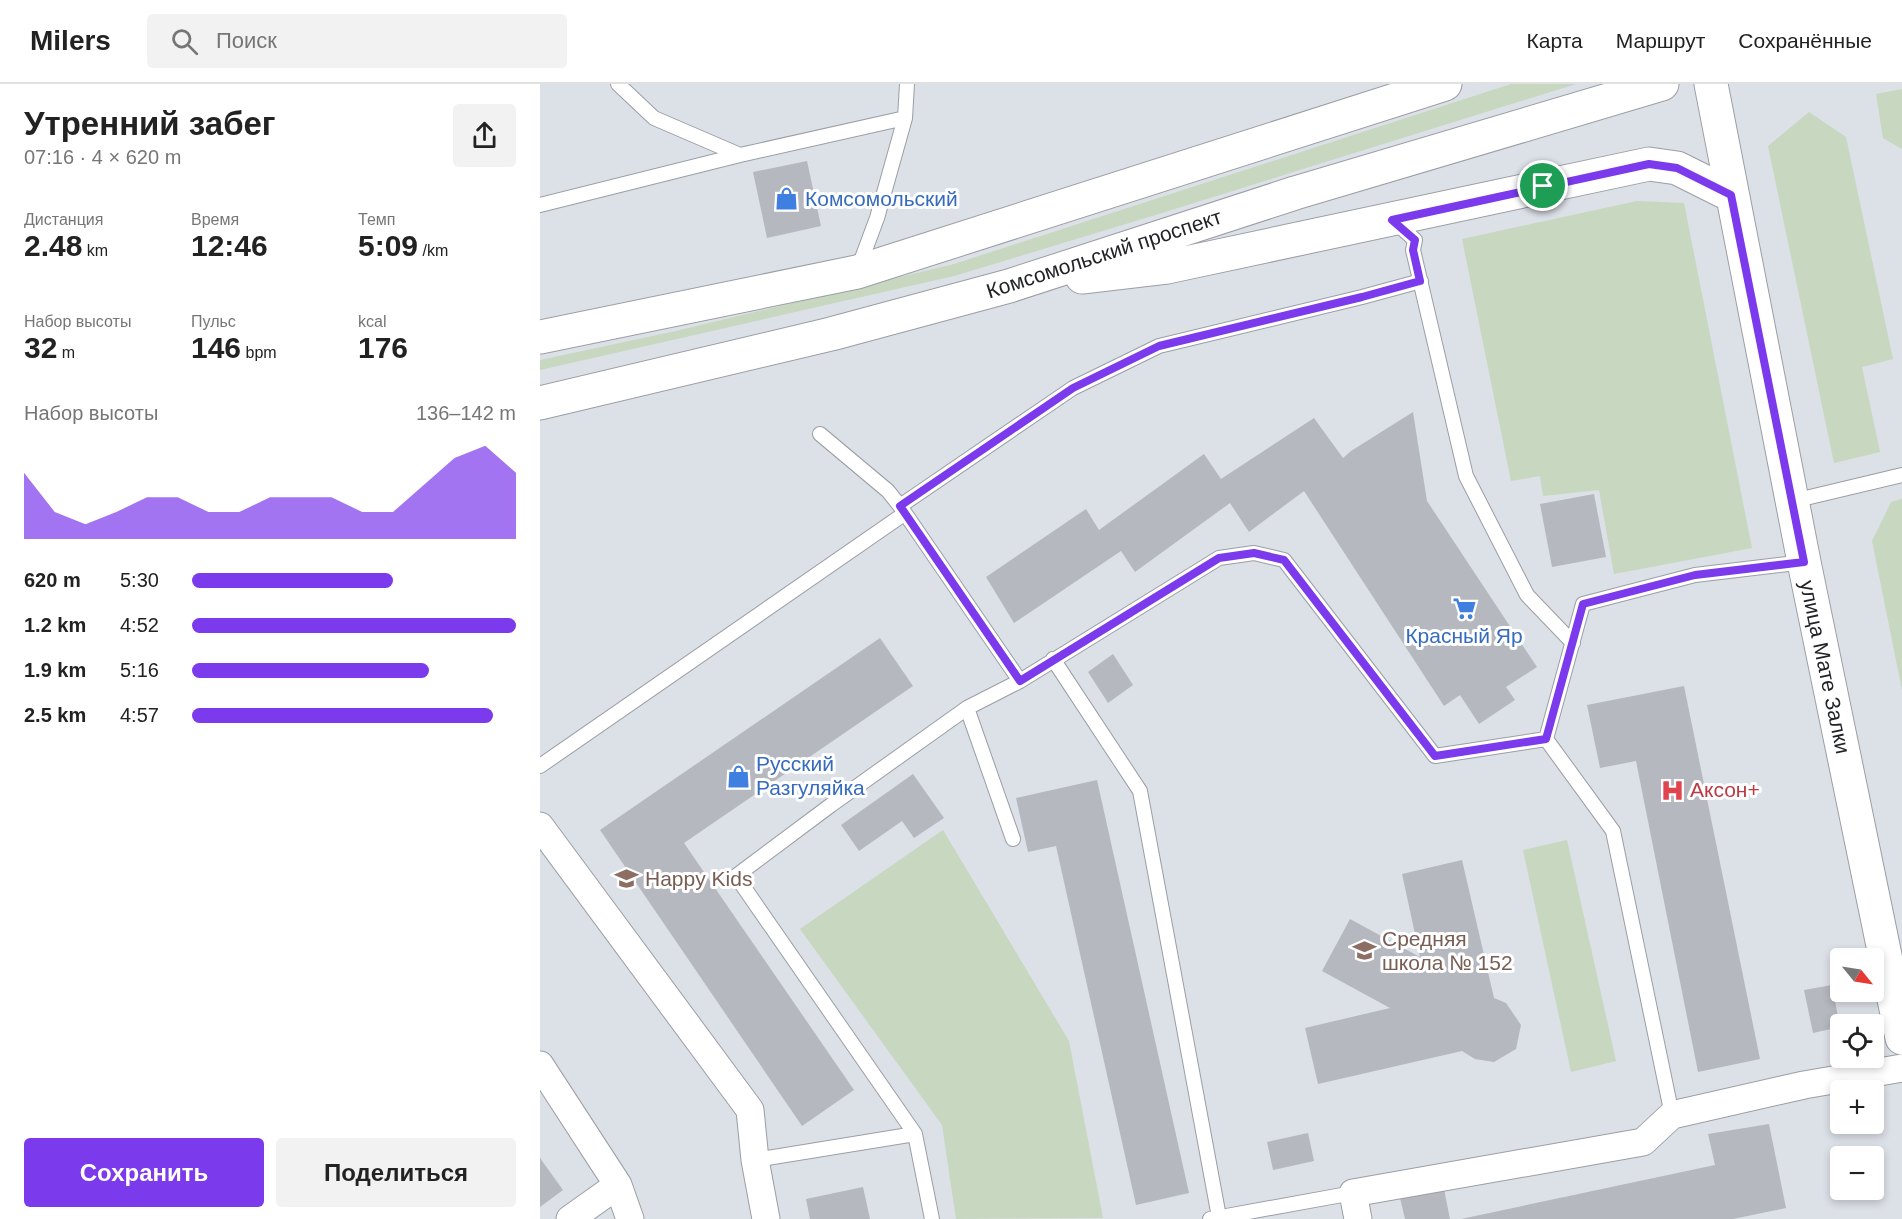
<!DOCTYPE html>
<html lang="ru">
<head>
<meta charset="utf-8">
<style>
	body { margin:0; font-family:Helvetica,sans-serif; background:#f2f2f2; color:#222; height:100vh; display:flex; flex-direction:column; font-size:22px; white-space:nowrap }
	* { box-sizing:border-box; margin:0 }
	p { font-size:20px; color:#767676 }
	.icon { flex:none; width:33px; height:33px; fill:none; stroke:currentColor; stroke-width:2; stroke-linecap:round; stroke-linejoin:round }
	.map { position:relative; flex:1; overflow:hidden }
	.drawer { display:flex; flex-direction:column; background:#fff; width:540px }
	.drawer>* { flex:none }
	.needle { width:39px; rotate:120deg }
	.fabs { position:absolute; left:1290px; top:864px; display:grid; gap:12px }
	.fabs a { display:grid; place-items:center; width:54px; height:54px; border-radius:6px; background:#fff; box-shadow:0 3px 9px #0003; font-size:30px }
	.pin { position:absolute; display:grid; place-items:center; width:51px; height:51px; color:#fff; margin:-26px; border:3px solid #fff; border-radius:50%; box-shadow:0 2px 6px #0007 }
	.round { display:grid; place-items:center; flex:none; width:63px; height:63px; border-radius:6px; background:#f2f2f2 }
	.summary { display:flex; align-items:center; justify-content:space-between; height:102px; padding:0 24px }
	h1 { font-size:33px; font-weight:700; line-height:45px }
	.figures { display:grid; grid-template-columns:repeat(3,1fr); gap:9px; height:102px; padding:6px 24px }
	.figures div { display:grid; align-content:center }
	.figures b { font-size:30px; font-weight:700 }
	.figures small { font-size:16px; font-weight:400 }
	.figures p { font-size:16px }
	.chart { height:168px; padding:12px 24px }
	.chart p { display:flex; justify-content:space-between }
	.chart svg { width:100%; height:108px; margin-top:6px; fill:#7c3aed; opacity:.7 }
	.cta { display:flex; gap:12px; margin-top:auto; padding:12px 24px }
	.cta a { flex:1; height:69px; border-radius:6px; background:#7c3aed; color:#fff; font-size:24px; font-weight:700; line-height:69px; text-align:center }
	.cta a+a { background:#f2f2f2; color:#222 }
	ul { padding:0 24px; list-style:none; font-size:20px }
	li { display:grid; grid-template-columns:96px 72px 1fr; align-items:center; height:45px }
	li i { height:15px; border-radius:8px; background:#7c3aed }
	header { display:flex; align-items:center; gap:36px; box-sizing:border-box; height:84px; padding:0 30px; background:#fff; border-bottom:2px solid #e0e0e0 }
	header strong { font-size:28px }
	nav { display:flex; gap:33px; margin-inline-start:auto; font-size:21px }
	.search { width:420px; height:54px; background:#f2f2f2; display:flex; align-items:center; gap:15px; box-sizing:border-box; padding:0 21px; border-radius:6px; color:#767676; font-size:22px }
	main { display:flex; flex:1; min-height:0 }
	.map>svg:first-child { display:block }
	.green { fill:#c7d7c0 }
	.building { fill:#b5b8bf }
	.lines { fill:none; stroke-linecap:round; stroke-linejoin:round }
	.lane-casing { stroke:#9b9ea5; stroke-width:16 }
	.street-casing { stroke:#9b9ea5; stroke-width:29 }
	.secondary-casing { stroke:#9b9ea5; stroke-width:35 }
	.lane { stroke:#fff; stroke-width:14 }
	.street { stroke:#fff; stroke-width:27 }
	.secondary { stroke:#fff; stroke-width:33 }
	.route-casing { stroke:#fff; stroke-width:12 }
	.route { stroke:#7c3aed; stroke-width:8 }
	.labels { text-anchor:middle; stroke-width:6; stroke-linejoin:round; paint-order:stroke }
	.shop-label { font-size:21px; fill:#366cbe; stroke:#fff; text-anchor:start }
	.street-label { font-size:21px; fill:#222326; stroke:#fff }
	.health-label { font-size:21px; fill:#be3a42; stroke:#fff; text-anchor:start }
	.education-label { font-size:21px; fill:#785e54; stroke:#fff; text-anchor:start }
</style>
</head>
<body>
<header>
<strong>Milers</strong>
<div class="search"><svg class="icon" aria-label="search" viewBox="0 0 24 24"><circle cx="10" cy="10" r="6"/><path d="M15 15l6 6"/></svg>Поиск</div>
<nav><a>Карта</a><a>Маршрут</a><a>Сохранённые</a></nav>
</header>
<main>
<section class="drawer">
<div class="summary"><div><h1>Утренний забег</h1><p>07:16 · 4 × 620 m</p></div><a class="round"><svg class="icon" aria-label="share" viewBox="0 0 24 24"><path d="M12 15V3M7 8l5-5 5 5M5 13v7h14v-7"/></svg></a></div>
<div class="figures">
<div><p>Дистанция</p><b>2.48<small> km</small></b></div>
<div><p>Время</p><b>12:46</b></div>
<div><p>Темп</p><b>5:09<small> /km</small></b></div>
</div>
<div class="figures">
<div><p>Набор высоты</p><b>32<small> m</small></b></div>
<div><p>Пульс</p><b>146<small> bpm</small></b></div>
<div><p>kcal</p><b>176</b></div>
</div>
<div class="chart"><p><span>Набор высоты</span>136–142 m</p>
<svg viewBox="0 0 160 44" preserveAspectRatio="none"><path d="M0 44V17L10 33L20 38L30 33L40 27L50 27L60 33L70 33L80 27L90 27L100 27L110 33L120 33L130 22L140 11L150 6L160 17V44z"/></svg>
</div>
<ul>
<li><b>620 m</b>5:30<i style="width:62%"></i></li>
<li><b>1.2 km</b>4:52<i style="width:100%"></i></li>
<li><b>1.9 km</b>5:16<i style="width:73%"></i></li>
<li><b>2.5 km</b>4:57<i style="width:93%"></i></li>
</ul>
<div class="cta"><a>Сохранить</a><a>Поделиться</a></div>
</section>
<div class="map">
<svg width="1362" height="1135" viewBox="0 0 1362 1135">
	<rect width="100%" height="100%" fill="#dce0e7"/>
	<path class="green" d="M 971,0 L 1036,0 L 609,133 L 414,192 L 0,286 L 0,276 L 136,247 L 414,180 Z
		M 1362,5 L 1362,65 L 1343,54 L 1336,10 Z
		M 1269,28 L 1306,53 L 1353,275 L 1322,283 L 1340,368 L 1294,379 L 1228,62 Z
		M 1097,117 L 1144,119 L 1212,464 L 1074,490 L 1059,406 L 1003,412 L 1000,392 L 971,397 L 922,155 Z
		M 1362,415 L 1362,606 L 1332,457 L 1351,418 Z
		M 403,746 L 529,957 L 563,1134 L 416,1135 L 402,1041 L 260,845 Z
		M 1027,756 L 1076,977 L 1031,988 L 983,766 Z"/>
	<path class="building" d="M 267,77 L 281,142 L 227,154 L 213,88 Z
		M 873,328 L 887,417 L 997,583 L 966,603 L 975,616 L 939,640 L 920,611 L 904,622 L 764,407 L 709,448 L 690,419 L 595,488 L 581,467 L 474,539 L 446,493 L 546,425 L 559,446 L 664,370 L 681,395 L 774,334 L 803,374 L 811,367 Z
		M 1054,410 L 1066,473 L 1012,483 L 1000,420 Z
		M 340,554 L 373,602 L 144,759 L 314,1006 L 262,1042 L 60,746 Z
		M 573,570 L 593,601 L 568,619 L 548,588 Z
		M 1144,602 L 1220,975 L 1158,988 L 1096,677 L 1060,684 L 1047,621 Z
		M 373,690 L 404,734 L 374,754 L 362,737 L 319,767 L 301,741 Z
		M 557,696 L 649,1109 L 596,1121 L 516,762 L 488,768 L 476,714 Z
		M 922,776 L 954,914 L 966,919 L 981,941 L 976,965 L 954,978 L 935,975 L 922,967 L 778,1000 L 765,944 L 850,924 L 782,887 L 810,835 L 880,873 L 862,790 Z
		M 1292,901 L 1300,943 L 1273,949 L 1264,906 Z
		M 1229,1040 L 1246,1124 L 1193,1135 L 921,1135 L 1175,1081 L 1168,1050 Z
		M 768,1049 L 774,1077 L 733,1086 L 727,1058 Z
		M 0,1074 L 23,1106 L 0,1123 Z
		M 323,1103 L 330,1135 L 270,1135 L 266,1115 Z
		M 904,1105 L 910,1135 L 865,1135 L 860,1114 Z"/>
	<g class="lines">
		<defs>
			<path id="lane" d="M 78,0 L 114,34 L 200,71 L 365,34
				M 0,121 L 200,71
				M 854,137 L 875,156 L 873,166 L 926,392 L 987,511 L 1033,559
				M 318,185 L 337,134 L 365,34 L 367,0
				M 280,350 L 348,407 L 360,422
				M 1253,417 L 1362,391
				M 513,575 L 600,707 L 679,1133
				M 480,597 L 360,422 L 533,304 L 619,262 L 822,213 L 881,197
				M 427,624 L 473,755
				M 0,682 L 364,430
				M 1132,1031 L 1073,747 L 1006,655 L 1043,520 L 1155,491 L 1264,478
				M 215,1076 L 375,1050
				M 392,1135 L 375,1050 L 196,792 L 291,721 L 427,624 L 480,597 L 679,474 L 714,469 L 744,476 L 895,672 L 1006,655
				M 670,1135 L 813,1109"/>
			<path id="street" d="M 0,742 L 210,1026 L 215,1076 L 226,1135
				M 0,981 L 78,1101 L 90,1135
				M 30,1135 L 78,1101
				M 818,1135 L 813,1109 L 1103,1058 L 1132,1031 L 1264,1001 L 1362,984"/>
			<path id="secondary" d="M 1171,0 L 1264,478 L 1362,954
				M 542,193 L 627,183 L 1109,80 L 1137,84 L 1191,111
				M 0,253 L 317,188 L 905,0
				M 0,319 L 291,250 L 469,202 L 755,109 L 1122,0"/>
		</defs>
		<use href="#lane" class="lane-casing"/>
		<use href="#street" class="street-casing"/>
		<use href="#secondary" class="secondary-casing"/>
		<use href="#lane" class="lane"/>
		<use href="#street" class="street"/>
		<use href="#secondary" class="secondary"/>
	</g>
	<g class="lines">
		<defs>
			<path id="route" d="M 1109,80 L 1137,84 L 1191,111 L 1264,478 L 1155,491 L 1043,520 L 1006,655 L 895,672 L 744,476 L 714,469 L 679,474 L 480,597 L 360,422 L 533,304 L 619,262 L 822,213 L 880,197 L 873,166 L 875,156 L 852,136 Z"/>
		</defs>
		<use href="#route" class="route-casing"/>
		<use href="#route" class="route"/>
	</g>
	<defs>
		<symbol id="shop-bare" viewBox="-9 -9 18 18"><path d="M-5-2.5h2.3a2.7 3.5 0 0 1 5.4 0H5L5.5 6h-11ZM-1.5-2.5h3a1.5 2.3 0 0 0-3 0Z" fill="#3f7fe0" stroke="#fff" stroke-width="2.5" paint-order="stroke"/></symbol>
		<symbol id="supermarket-bare" viewBox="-9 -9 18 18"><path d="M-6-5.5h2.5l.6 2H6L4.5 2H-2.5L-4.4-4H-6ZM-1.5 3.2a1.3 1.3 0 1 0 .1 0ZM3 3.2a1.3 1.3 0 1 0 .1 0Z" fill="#3f7fe0" stroke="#fff" stroke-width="2.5" paint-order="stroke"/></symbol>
		<symbol id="hospital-bare" viewBox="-9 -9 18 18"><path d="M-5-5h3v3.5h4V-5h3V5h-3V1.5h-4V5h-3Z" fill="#e0444e" stroke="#fff" stroke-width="2.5" paint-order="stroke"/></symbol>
		<symbol id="school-bare" viewBox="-9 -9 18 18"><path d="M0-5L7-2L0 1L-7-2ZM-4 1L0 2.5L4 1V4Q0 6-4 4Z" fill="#8d6e63" stroke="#fff" stroke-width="2.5" paint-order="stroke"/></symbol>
	</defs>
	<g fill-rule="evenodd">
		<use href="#shop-bare" x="230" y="98" width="33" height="33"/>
		<use href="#supermarket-bare" x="908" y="508" width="33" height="33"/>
		<use href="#shop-bare" x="182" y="676" width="33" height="33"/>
		<use href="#hospital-bare" x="1116" y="690" width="33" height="33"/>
		<use href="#school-bare" x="70" y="778" width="33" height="33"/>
		<use href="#school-bare" x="808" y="850" width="33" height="33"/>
	</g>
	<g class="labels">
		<g class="shop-label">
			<text x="265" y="122">Комсомольский</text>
			<text x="924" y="559" text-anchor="middle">Красный Яр</text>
			<text x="216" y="687">Русский<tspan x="216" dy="24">Разгуляйка</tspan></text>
		</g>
		<g class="street-label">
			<text transform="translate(564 170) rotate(-18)" y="7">Комсомольский проспект</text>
			<text transform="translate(1285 583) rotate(78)" y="7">улица Мате Залки</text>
		</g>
		<g class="health-label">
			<text x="1150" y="713">Аксон+</text>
		</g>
		<g class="education-label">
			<text x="105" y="802">Happy Kids</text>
			<text x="842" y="862">Средняя<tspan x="842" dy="24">школа № 152</tspan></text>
		</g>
	</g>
</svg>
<div class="fabs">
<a><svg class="needle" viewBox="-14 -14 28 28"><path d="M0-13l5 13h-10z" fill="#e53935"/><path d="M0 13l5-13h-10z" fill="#767676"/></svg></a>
<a><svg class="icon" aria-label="locate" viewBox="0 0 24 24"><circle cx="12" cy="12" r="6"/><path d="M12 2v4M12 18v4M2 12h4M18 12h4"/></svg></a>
<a>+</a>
<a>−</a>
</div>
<div class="pin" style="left:1003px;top:102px;background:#1e9e55"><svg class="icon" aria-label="arrive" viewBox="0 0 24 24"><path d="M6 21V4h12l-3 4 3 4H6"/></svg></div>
</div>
</main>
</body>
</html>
